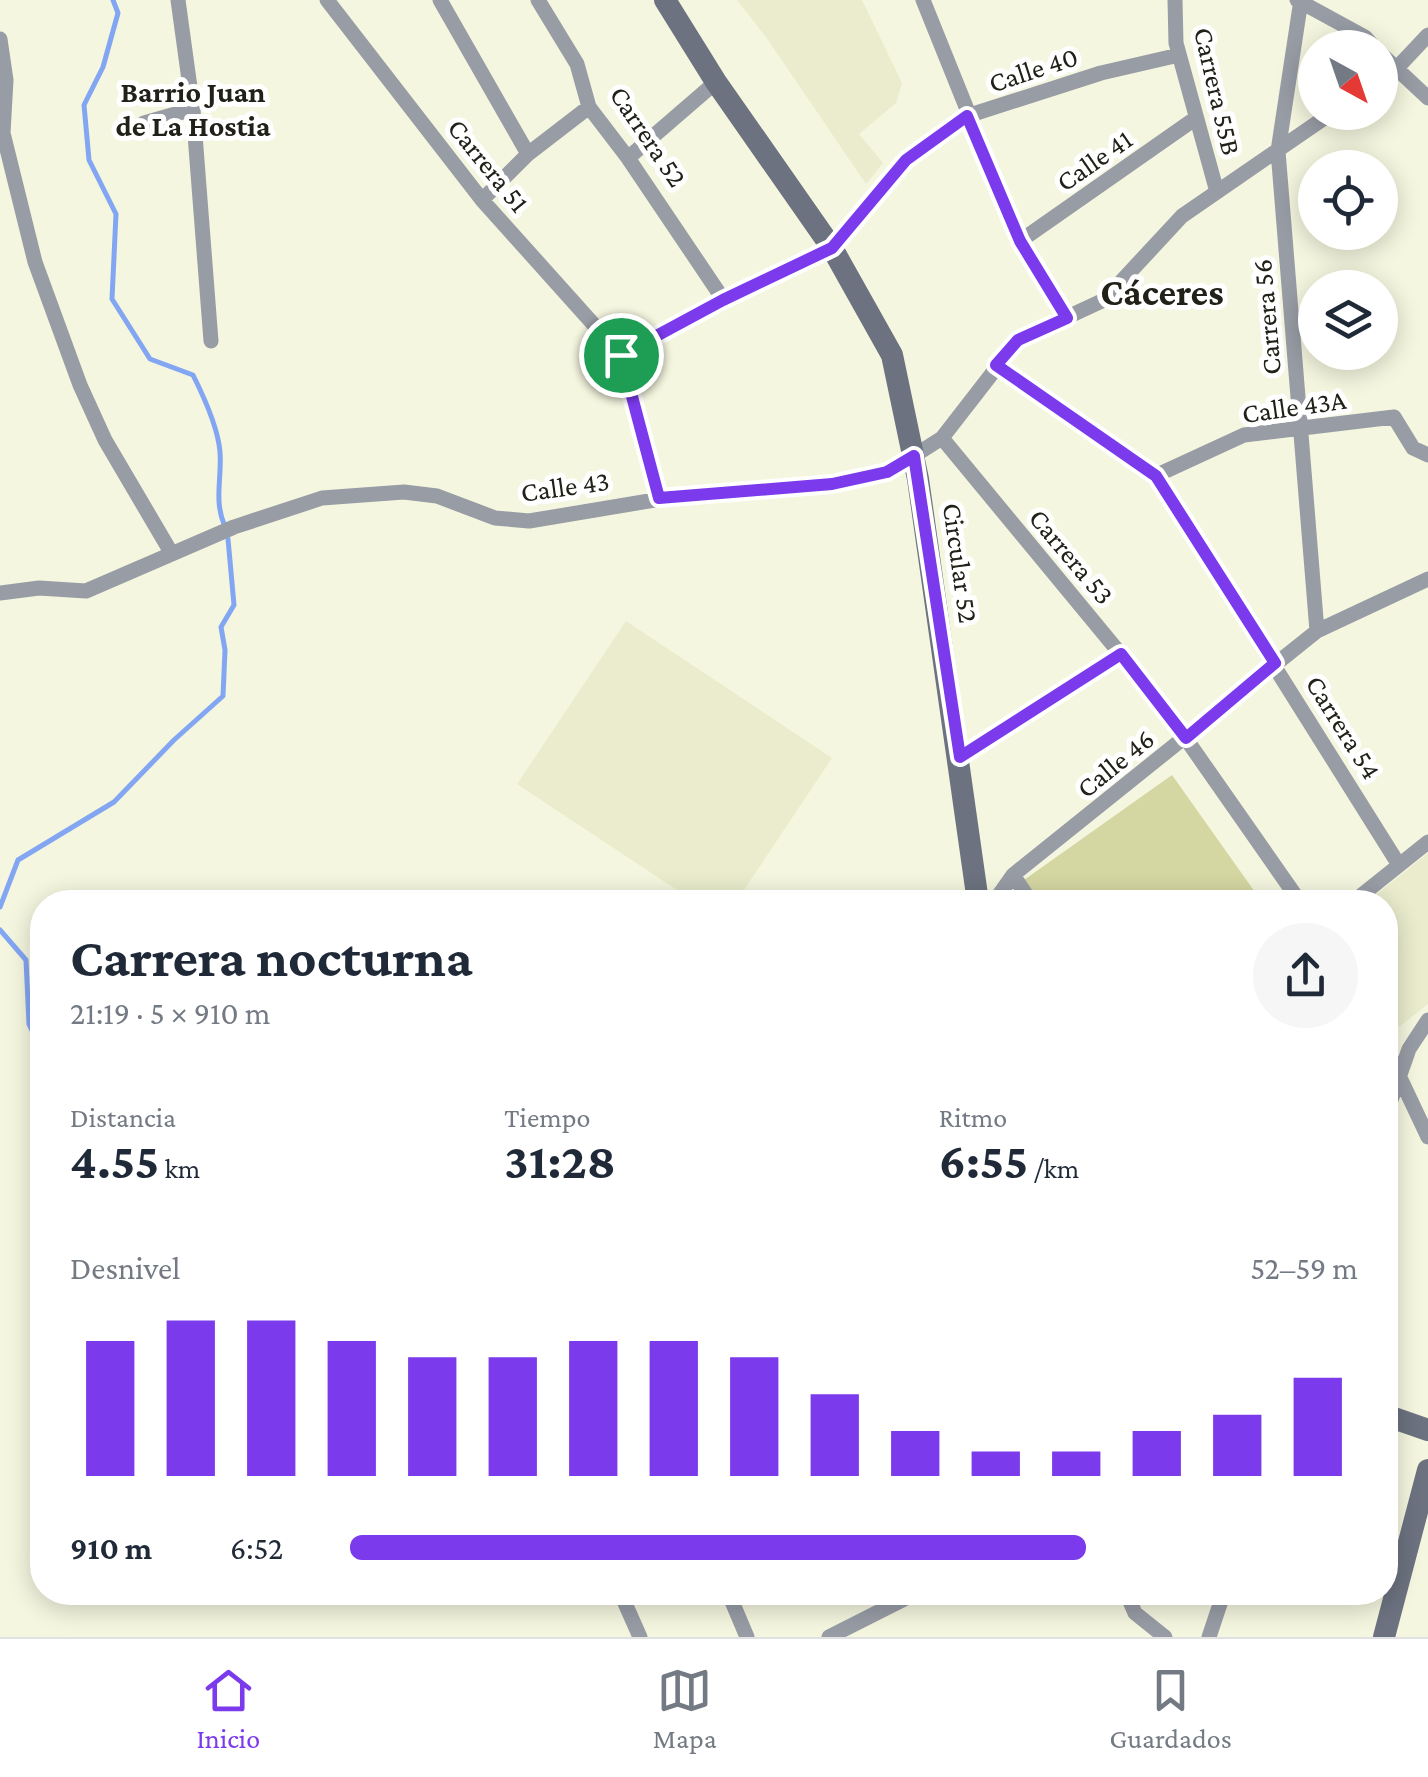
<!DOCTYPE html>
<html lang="es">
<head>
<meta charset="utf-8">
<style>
	body { margin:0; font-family:"Crimson Pro",serif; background:#f6f6f7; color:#1f2937; height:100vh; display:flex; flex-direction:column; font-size:38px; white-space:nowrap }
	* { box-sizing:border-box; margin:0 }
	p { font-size:32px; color:#747a83 }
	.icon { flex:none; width:55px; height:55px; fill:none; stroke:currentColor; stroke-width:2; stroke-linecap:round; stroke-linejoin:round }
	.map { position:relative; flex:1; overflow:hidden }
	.panel { position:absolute; left:30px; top:890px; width:1368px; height:715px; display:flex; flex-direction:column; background:#fff; border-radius:40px; box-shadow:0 5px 25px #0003 }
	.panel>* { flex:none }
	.needle { width:65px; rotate:140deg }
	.tools { position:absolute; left:1298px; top:30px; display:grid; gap:20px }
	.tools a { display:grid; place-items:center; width:100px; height:100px; border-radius:50%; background:#fff; box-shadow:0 5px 25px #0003; font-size:50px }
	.pin { position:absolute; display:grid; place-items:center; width:85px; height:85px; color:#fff; margin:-42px; border:5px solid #fff; border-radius:50%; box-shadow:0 2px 10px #0007 }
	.round { display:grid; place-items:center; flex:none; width:105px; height:105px; border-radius:52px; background:#f6f6f7 }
	.summary { display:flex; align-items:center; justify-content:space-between; height:170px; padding:0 40px }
	h1 { font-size:55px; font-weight:700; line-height:75px }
	.stats { display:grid; grid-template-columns:repeat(3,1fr); gap:15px; height:170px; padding:10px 40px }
	.stats div { display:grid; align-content:center }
	.stats b { font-size:50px; font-weight:700 }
	.stats small { font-size:28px; font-weight:400 }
	.stats p { font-size:28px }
	.chart { height:280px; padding:20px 40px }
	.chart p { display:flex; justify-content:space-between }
	.chart svg { width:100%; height:180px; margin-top:10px; stroke:#7c3aed; stroke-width:6 }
	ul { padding:0 40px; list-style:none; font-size:32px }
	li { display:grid; grid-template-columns:160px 120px 1fr; align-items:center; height:75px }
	li i { height:25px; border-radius:12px; background:#7c3aed }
	.tabs { display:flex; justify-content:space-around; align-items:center; height:140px; border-top:2px solid #e0e1e3; background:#fff; font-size:28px; color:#747a83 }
	.tabs a { display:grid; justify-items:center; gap:5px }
	.tabs .active { color:#7c3aed }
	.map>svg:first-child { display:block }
	.built { fill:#eaeccd }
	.green { fill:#d4d7a1 }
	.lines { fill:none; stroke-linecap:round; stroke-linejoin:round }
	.stream { stroke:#83a6f3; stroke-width:5 }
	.street { stroke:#989ca5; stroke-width:15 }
	.secondary { stroke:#6c727f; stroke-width:22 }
	.route-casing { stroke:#fff; stroke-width:20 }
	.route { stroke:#7c3aed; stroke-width:12 }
	.labels { text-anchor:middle; stroke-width:10; stroke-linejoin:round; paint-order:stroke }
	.street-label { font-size:28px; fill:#212119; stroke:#fff }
	.neighbourhood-label { font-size:30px; font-weight:bold; fill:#212119; stroke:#fff }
	.district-label { font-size:38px; font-weight:bold; fill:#212119; stroke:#fff }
</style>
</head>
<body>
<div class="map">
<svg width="1428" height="1637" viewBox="0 0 1428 1637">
	<rect width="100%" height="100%" fill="#f5f6df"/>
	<path class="built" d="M 737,0 L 862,0 L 902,83 L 896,103 L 859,134 L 883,163 L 866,184 L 766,37 Z
		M 626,621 L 832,758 L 736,902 L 695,902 L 517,784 Z
		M 1428,853 L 1428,1004 L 1399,1027 L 1385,1010 L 1385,902 L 1367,902 Z"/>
	<path class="green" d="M 1172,775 L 1262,902 L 1040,902 L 1024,880 Z"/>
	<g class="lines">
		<path class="stream" d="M 113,0 L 118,13 L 103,67 L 84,105 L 89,160 L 116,214 L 112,299 L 150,359 L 193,375 C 204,397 218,427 220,452 C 222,478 214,500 224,524
			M 0,907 L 18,860 L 114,802 L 174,740 L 223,696 L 225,650 L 221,627 L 234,605 L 228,539
			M 0,930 L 26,960 L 29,1024 L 42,1052"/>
		<path class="street" d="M 178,0 L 193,109 L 211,341
			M 327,0 L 482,200 L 621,355 L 659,498
			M 440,0 L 528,154
			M 538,0 L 577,64 L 589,107 L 628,158 L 723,299
			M 923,0 L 1020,241 L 1067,318
			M 1175,0 L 1176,43 L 1217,192
			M 1297,0 L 1365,37 L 1375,48
			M 1301,0 L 1278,151 L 1317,631
			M 0,39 L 6,80 L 3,133 L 35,262 L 80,385 L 105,440 L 172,554
			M 1380,53 L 1428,98
			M 1380,80 L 1396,69 L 1428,35
			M 144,123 L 193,109
			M 628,158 L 716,82
			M 482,200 L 528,154 L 589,107
			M 1020,241 L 1196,118
			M 621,355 L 723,299 L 832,248 L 906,160 L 967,116 L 1101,73 L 1179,55
			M 996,365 L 1155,476 L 1399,865
			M 942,438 L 1161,703 L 1300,902
			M 1155,476 L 1244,435 L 1394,417 L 1413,448 L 1428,455
			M 0,593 L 39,588 L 86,591 L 234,527 L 322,498 L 404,492 L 437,496 L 495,518 L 529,521 L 691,494 L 832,484 L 887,473 L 942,438 L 1018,340 L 1104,300 L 1182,216 L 1333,112
			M 959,757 L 1121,654
			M 1013,875 L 1031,902
			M 994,902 L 1013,875 L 1317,631 L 1428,579
			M 1353,902 L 1428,842
			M 1385,1046 L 1428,1137
			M 1385,1117 L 1409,1049 L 1428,1020
			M 620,1592 L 640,1637
			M 728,1592 L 747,1637
			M 1126,1592 L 1135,1613 L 1165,1637
			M 829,1637 L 918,1592
			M 1209,1637 L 1224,1592"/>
		<path class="secondary" d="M 665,0 L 716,82 L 832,248 L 892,355 L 918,479 L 978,902
			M 1385,1415 L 1428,1430
			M 1384,1637 L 1428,1470"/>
	</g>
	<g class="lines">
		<defs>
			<path id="route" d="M 967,116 L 1020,241 L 1067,318 L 1018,340 L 996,365 L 1156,476 L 1275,663 L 1186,738 L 1121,654 L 960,757 L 914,456 L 887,472 L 832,484 L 659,498 L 621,355 L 723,300 L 832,248 L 906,160 Z"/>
		</defs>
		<use href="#route" class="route-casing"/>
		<use href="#route" class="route"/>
	</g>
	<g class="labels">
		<g class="street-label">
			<text transform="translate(1033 69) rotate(-18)" y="10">Calle 40</text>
			<text transform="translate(1218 91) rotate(77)" y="10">Carrera 55B</text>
			<text transform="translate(649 136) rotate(56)" y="10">Carrera 52</text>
			<text transform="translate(1094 160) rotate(-35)" y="10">Calle 41</text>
			<text transform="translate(489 165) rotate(51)" y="10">Carrera 51</text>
			<text transform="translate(1266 317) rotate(-95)" y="10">Carrera 56</text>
			<text transform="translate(1294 406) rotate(-8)" y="10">Calle 43A</text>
			<text transform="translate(565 486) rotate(-8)" y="10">Calle 43</text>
			<text transform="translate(1072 556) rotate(50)" y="10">Carrera 53</text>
			<text transform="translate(961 563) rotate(82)" y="10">Circular 52</text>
			<text transform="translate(1344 727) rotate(58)" y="10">Carrera 54</text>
			<text transform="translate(1115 763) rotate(-39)" y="10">Calle 46</text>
		</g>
		<g class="neighbourhood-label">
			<text x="193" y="102">Barrio Juan<tspan x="193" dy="34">de La Hostia</tspan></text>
		</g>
		<g class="district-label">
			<text x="1162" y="305">Cáceres</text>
		</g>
	</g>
</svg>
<div class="tools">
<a><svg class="needle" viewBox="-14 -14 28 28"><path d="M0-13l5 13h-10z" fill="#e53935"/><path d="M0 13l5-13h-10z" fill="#747a83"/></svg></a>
<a><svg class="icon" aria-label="locate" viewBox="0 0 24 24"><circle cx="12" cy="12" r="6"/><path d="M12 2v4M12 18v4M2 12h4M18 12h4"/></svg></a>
<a><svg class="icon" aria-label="layers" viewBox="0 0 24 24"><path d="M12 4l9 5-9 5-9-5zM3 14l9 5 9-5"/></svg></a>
</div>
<div class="pin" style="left:621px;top:355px;background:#1e9e55"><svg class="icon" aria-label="arrive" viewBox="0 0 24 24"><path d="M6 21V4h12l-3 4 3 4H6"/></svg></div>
<section class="panel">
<div class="summary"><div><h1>Carrera nocturna</h1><p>21:19 · 5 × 910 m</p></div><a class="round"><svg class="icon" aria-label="share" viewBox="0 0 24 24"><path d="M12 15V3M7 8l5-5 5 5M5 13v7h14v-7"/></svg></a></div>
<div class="stats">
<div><p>Distancia</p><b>4.55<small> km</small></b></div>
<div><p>Tiempo</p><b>31:28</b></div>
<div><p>Ritmo</p><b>6:55<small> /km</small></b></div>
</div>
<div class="chart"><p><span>Desnivel</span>52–59 m</p>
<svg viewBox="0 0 160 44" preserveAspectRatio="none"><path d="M5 44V11M15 44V6M25 44V6M35 44V11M45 44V15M55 44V15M65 44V11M75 44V11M85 44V15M95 44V24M105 44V33M115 44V38M125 44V38M135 44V33M145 44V29M155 44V20"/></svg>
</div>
<ul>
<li><b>910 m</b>6:52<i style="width:73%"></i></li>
</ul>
</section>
</div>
<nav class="tabs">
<a class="active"><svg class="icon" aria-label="home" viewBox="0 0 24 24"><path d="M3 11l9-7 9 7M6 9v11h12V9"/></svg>Inicio</a>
<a><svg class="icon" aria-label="map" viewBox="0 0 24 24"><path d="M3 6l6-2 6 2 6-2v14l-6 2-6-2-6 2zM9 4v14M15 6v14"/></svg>Mapa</a>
<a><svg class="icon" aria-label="saved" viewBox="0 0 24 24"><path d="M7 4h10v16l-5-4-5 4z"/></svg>Guardados</a>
</nav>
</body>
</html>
